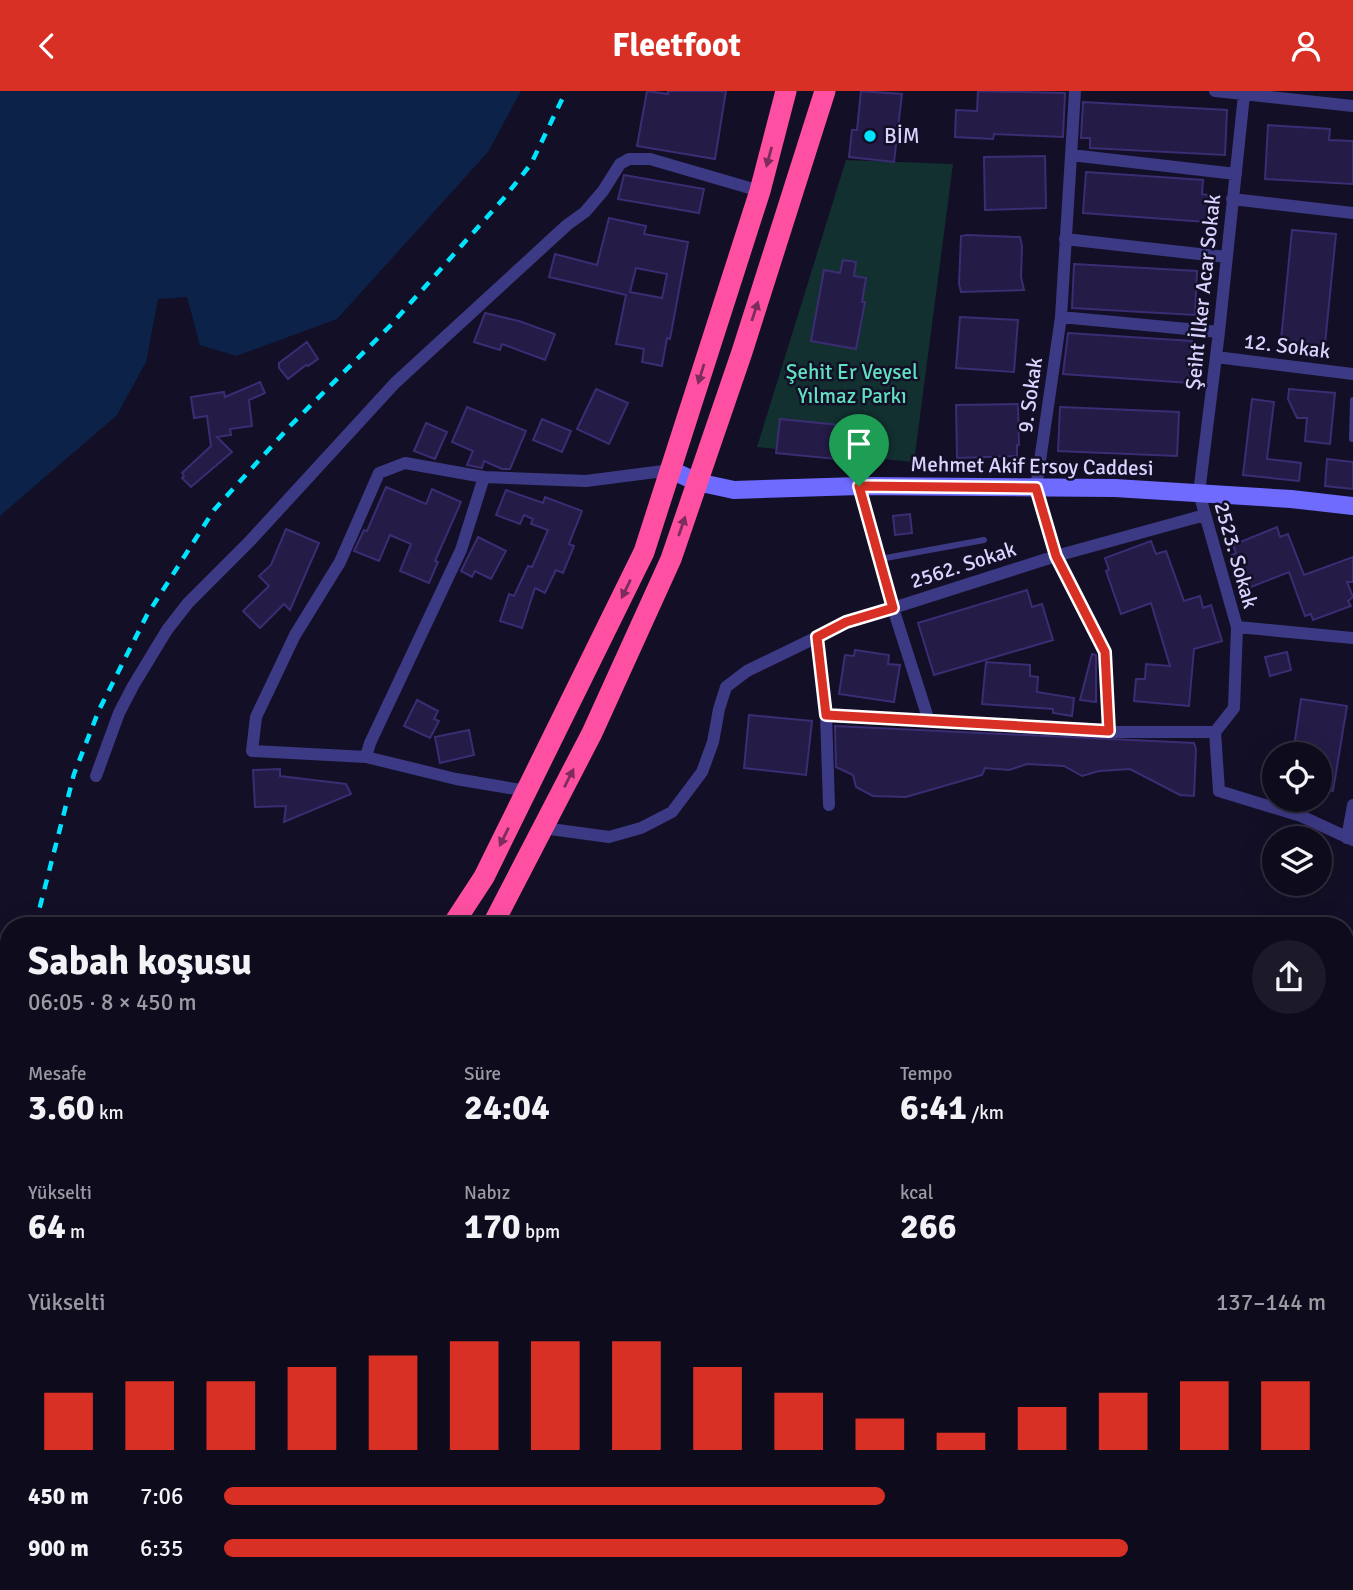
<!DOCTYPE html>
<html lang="tr">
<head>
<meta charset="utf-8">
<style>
	body { margin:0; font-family:Signika,sans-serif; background:#1c1929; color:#f1f3f6; height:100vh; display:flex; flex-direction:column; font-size:26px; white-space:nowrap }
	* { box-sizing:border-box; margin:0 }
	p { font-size:23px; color:#9b9ba3 }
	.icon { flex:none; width:38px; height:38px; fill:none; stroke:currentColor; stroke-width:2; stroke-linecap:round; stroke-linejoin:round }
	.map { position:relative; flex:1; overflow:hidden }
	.details { position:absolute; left:0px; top:826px; width:1354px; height:674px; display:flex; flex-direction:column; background:#0e0b1c; border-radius:28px 28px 0 0; box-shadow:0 7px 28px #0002,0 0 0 2px #2e2b3b }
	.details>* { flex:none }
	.tools { position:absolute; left:1262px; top:651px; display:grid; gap:14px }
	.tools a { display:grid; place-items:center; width:70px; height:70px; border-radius:50%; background:#0e0b1c; box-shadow:0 7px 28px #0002,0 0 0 2px #2e2b3b; font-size:35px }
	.pin { position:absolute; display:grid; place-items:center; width:60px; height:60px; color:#fff; margin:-72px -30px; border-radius:50% 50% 50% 0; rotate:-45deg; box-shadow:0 0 7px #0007 }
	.pin .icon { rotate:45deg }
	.round { display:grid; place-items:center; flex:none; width:74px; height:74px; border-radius:37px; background:#1c1929 }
	.head { display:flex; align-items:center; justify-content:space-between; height:119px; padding:0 28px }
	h1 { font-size:38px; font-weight:700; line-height:52px }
	.stats { display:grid; grid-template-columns:repeat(3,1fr); gap:10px; height:119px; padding:7px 28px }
	.stats div { display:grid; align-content:center }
	.stats b { font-size:35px; font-weight:700 }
	.stats small { font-size:19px; font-weight:400 }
	.stats p { font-size:19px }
	.chart { height:196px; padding:14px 28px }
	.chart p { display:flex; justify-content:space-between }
	.chart svg { width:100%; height:126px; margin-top:7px; stroke:#d93025; stroke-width:6 }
	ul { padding:0 28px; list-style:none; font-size:23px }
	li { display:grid; grid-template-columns:112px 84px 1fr; align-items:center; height:52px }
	li i { height:18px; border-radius:9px; background:#d93025 }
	header { display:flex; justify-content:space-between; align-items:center; height:91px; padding:0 28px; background:#d93025; color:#fff; font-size:32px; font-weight:700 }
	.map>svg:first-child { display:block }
	.green { fill:#12302f }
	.water { fill:#0c2248 }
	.building { fill:#241b47; stroke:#3b2d73; stroke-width:2; fill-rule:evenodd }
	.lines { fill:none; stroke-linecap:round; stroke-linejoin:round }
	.lane { stroke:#3d3a85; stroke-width:6 }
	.street { stroke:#3d3a85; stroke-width:12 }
	.secondary { stroke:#6f6bff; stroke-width:18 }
	.highway { stroke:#ff4fa3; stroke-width:21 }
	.rail { stroke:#00e5ff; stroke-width:4.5; stroke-dasharray:10 9; stroke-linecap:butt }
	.oneway { fill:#7d2c5e }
	.route-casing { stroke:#fff; stroke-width:14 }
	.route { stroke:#d93025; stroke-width:9 }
	.poi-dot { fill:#00e5ff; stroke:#130f26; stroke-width:2.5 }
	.labels { text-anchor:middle; stroke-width:5; stroke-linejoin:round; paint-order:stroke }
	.poi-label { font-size:21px; fill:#d9d4ff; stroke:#130f26; text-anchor:start }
	.street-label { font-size:21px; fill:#d9d4ff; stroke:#130f26 }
	.park-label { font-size:21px; fill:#5fe0c0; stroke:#130f26 }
</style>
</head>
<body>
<header><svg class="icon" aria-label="back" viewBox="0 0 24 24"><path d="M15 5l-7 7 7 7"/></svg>Fleetfoot<svg class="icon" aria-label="person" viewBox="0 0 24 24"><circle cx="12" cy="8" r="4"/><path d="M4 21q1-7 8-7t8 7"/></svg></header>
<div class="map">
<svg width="1353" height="1499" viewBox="0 0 1353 1499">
	<rect width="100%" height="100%" fill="#130f26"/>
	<path class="green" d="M 846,69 L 953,73 L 914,371 L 757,356 Z"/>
	<path class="water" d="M 0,0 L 521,0 L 488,61 L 337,228 L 236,265 L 200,254 L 187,206 L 158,208 L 146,271 L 117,324 L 0,425 Z"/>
	<path class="building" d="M 647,0 L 668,3 L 668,0 L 726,0 L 715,68 L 637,55 Z
		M 861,0 L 902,3 L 894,71 L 849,66 L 852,39 L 857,39 Z
		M 978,0 L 1065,2 L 1063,46 L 994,43 L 993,48 L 955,46 L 956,19 L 977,20 Z
		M 1083,11 L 1227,19 L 1225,64 L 1090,57 L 1090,47 L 1081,47 Z
		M 1268,34 L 1330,38 L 1329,49 L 1353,50 L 1353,93 L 1265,88 Z
		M 1045,65 L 1046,117 L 985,119 L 984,66 Z
		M 1086,81 L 1203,89 L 1202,103 L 1208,104 L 1206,131 L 1083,122 Z
		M 624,84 L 704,98 L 699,122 L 618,108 Z
		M 609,127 L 646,135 L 644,143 L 688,151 L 670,248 L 667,247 L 662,275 L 642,271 L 644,258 L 616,253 L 626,204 L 549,186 L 555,163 L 597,174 ZM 636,177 L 667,183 L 662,207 L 630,201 Z
		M 1292,139 L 1336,143 L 1324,263 L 1280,259 Z
		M 967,144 L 1020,146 L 1022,155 L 1021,186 L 1024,199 L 961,201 L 959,193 L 961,145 Z
		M 843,169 L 856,171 L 854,185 L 866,187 L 862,211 L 865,211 L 856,258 L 811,250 L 824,179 L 840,182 Z
		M 1074,173 L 1197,180 L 1195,224 L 1072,217 Z
		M 485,222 L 519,230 L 555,243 L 545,269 L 502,253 L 500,259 L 474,251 Z
		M 960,226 L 1018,229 L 1014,281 L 956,277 Z
		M 1068,242 L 1192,250 L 1189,292 L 1063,283 Z
		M 307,251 L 318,268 L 308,275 L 306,274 L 288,288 L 279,277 L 279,272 Z
		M 260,291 L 265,302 L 249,309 L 252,335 L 230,338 L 231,344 L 217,346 L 232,361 L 191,396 L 182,387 L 184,385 L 182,382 L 211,355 L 207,325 L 194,327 L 191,306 L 224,301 L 225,306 Z
		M 596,298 L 628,312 L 609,353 L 577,338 Z
		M 1289,298 L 1335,302 L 1330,353 L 1305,350 L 1307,327 L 1297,327 L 1288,308 Z
		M 1252,308 L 1274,311 L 1267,368 L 1301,372 L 1299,390 L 1243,384 Z
		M 1018,313 L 1019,354 L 1017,354 L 1017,365 L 957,367 L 956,314 Z
		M 467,316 L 526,340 L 510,378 L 502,378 L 484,370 L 482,377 L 467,374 L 473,360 L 452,351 Z
		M 1060,316 L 1179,321 L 1177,365 L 1058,360 Z
		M 542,328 L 571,340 L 562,361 L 533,349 Z
		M 780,328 L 839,334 L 836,368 L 776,362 Z
		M 426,332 L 447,341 L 435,368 L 414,360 Z
		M 1327,368 L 1353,371 L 1353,398 L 1325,395 Z
		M 386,396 L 426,413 L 432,398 L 461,411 L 435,470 L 438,471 L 429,492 L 400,480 L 411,453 L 390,444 L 379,470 L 354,460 L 364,439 L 367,440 Z
		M 506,399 L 543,412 L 545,406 L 582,420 L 569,453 L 574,455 L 563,482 L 556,479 L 545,502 L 535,497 L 522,537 L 500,530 L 509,503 L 514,505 L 528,475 L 532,476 L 548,439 L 531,433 L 533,428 L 524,424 L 520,433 L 496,424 Z
		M 910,423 L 912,442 L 895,444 L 893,425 Z
		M 1277,436 L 1280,446 L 1288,443 L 1304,484 L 1353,466 L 1353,491 L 1347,491 L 1353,506 L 1348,510 L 1351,515 L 1313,529 L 1311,523 L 1305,525 L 1289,481 L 1246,498 L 1232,464 L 1236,462 L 1233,454 Z
		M 286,438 L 319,452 L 290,519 L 284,513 L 260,537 L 243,520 L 269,495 L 259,485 L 271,474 Z
		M 478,446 L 506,460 L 491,488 L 475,480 L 472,486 L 461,480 Z
		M 1151,450 L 1156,463 L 1166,460 L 1184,510 L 1200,505 L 1203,517 L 1211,514 L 1222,550 L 1194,558 L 1189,615 L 1134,610 L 1136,588 L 1145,588 L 1146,573 L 1170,575 L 1151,512 L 1121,523 L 1106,480 L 1109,479 L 1105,467 Z
		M 1027,499 L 1032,516 L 1042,513 L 1053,549 L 934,584 L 918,532 Z
		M 855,559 L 889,564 L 888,573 L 900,574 L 894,611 L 839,603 L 845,564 L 854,565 Z
		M 1287,561 L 1291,579 L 1270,585 L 1265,566 Z
		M 1092,563 L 1096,564 L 1096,611 L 1080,609 Z
		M 986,571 L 1030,574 L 1030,585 L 1038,586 L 1037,601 L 1074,607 L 1072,625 L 1053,622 L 1053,618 L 982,613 Z
		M 1301,608 L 1347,615 L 1333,700 L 1320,699 L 1320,663 L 1293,663 Z
		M 417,609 L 438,620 L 434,628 L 439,630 L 430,647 L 404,635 Z
		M 749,624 L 812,630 L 806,684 L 744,677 Z
		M 835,635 L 1194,652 L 1196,658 L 1194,705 L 1180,704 L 1130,678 L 1099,680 L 1082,685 L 1064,675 L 1027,673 L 1009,679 L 985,677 L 982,684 L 906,706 L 873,705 L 856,696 L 853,684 L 836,676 Z
		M 469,639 L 474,664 L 440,672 L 435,646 Z
		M 280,678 L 280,685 L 346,693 L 351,703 L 284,731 L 286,715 L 255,716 L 253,679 Z"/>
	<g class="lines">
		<path class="lane" d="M 1352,348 L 1353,309
			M 880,468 L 984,449"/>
		<path class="street" d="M 1075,0 L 1061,226 L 1036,397 L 1056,465 L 1105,561 L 1109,641
			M 1215,0 L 1353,15
			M 1071,64 L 1236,83
			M 1232,108 L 1353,122
			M 1065,148 L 1226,166
			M 1061,226 L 1219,241
			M 1216,266 L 1353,283
			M 859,395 L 893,517 L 929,630
			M 1237,536 L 1353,547
			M 816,546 L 826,624 L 829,714
			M 826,624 L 1109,641 L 1215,641
			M 1215,641 L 1234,617 L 1237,536 L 1199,402 L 1219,241 L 1244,4
			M 1215,641 L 1219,700 L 1301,725 L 1353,749
			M 366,666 L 252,660 L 256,626 L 295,544 L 340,471 L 379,382 L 405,372 L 484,386
			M 96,685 L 119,622 L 133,595 L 167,539 L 188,512 L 250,450 L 395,292 L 567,134 L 585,121 L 603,100 L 620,73 L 629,68 L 650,68 L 760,100
			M 527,700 L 456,688 L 366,666 L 370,652 L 461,459 L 484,386 L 586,390 L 671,379
			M 543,737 L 609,746 L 641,737 L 672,721 L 702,681 L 713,651 L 719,618 L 726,596 L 747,580 L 846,532 L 1056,465 L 1205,424
			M 1347,747 L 1353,714
			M 0,1411 L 9,1418
			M 43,1491 L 45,1499
			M 769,1491 L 832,1499
			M 417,1499 L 440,1491"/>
		<path class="secondary" d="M 671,379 L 697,391 L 734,399 L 859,395 L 1115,397 L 1291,408 L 1353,415
			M 1346,1084 L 1353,1085"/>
		<path class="highway" d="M 452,835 L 484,786 L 644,461 L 760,100 L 786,0
			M 492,835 L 592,642 L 671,468 L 742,261 L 825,0
			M 0,1401 L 9,1391
			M 0,1462 L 9,1452"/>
		<path class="rail" d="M 35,835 L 74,683 L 99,619 L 147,524 L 214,419 L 291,334 L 390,235 L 504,107 L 531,73 L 566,0
			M 0,975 L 9,939"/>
	</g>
	<defs><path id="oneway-solid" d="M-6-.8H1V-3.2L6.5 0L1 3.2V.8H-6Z" transform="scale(1.75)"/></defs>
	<g class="oneway">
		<use href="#oneway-solid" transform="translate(769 66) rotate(105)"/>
		<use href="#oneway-solid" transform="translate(755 220) rotate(-72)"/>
		<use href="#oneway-solid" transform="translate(701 283) rotate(107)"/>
		<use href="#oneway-solid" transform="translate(682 435) rotate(-71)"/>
		<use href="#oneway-solid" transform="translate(626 498) rotate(116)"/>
		<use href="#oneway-solid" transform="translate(569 687) rotate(-63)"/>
		<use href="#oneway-solid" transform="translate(504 746) rotate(116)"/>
	</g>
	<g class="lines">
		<defs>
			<path id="route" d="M 859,395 L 1036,397 L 1056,465 L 1105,561 L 1109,640 L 826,624 L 817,546 L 846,531 L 893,517 Z"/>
		</defs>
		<use href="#route" class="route-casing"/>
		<use href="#route" class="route"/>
	</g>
	<circle class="poi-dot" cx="870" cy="45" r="7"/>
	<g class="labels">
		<g class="poi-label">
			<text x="884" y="52">BİM</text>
		</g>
		<g class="street-label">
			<text transform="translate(1203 201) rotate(-84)" y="7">Şeiht İlker Acar Sokak</text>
			<text transform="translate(1287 255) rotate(7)" y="7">12. Sokak</text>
			<text transform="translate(1030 304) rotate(-82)" y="7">9. Sokak</text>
			<text transform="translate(1032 375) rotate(1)" y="7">Mehmet Akif Ersoy Caddesi</text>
			<text transform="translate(1236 464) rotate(74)" y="7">2523. Sokak</text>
			<text transform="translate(963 474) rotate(-18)" y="7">2562. Sokak</text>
		</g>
		<g class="park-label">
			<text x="852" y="288">Şehit Er Veysel<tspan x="852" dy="24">Yılmaz Parkı</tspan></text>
		</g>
	</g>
</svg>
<div class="tools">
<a><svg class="icon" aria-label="locate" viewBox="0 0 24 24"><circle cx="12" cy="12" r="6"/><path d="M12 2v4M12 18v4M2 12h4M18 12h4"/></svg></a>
<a><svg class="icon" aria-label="layers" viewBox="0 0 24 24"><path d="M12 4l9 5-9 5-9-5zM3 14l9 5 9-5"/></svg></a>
</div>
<div class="pin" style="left:859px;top:395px;background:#1e9e55"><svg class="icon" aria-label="arrive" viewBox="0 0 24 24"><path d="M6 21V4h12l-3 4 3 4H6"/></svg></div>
<section class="details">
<div class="head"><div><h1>Sabah koşusu</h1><p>06:05 · 8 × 450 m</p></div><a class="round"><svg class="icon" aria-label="share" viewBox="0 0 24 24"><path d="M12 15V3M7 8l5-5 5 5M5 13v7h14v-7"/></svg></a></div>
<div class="stats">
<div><p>Mesafe</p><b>3.60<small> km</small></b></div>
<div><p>Süre</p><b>24:04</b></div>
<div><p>Tempo</p><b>6:41<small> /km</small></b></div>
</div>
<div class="stats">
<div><p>Yükselti</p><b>64<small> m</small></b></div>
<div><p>Nabız</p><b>170<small> bpm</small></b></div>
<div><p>kcal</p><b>266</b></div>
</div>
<div class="chart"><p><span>Yükselti</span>137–144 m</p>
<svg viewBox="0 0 160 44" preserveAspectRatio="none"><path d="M5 44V24M15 44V20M25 44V20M35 44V15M45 44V11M55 44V6M65 44V6M75 44V6M85 44V15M95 44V24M105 44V33M115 44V38M125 44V29M135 44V24M145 44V20M155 44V20"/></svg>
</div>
<ul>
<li><b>450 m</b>7:06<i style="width:60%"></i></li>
<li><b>900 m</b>6:35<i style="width:82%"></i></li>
</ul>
</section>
</div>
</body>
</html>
